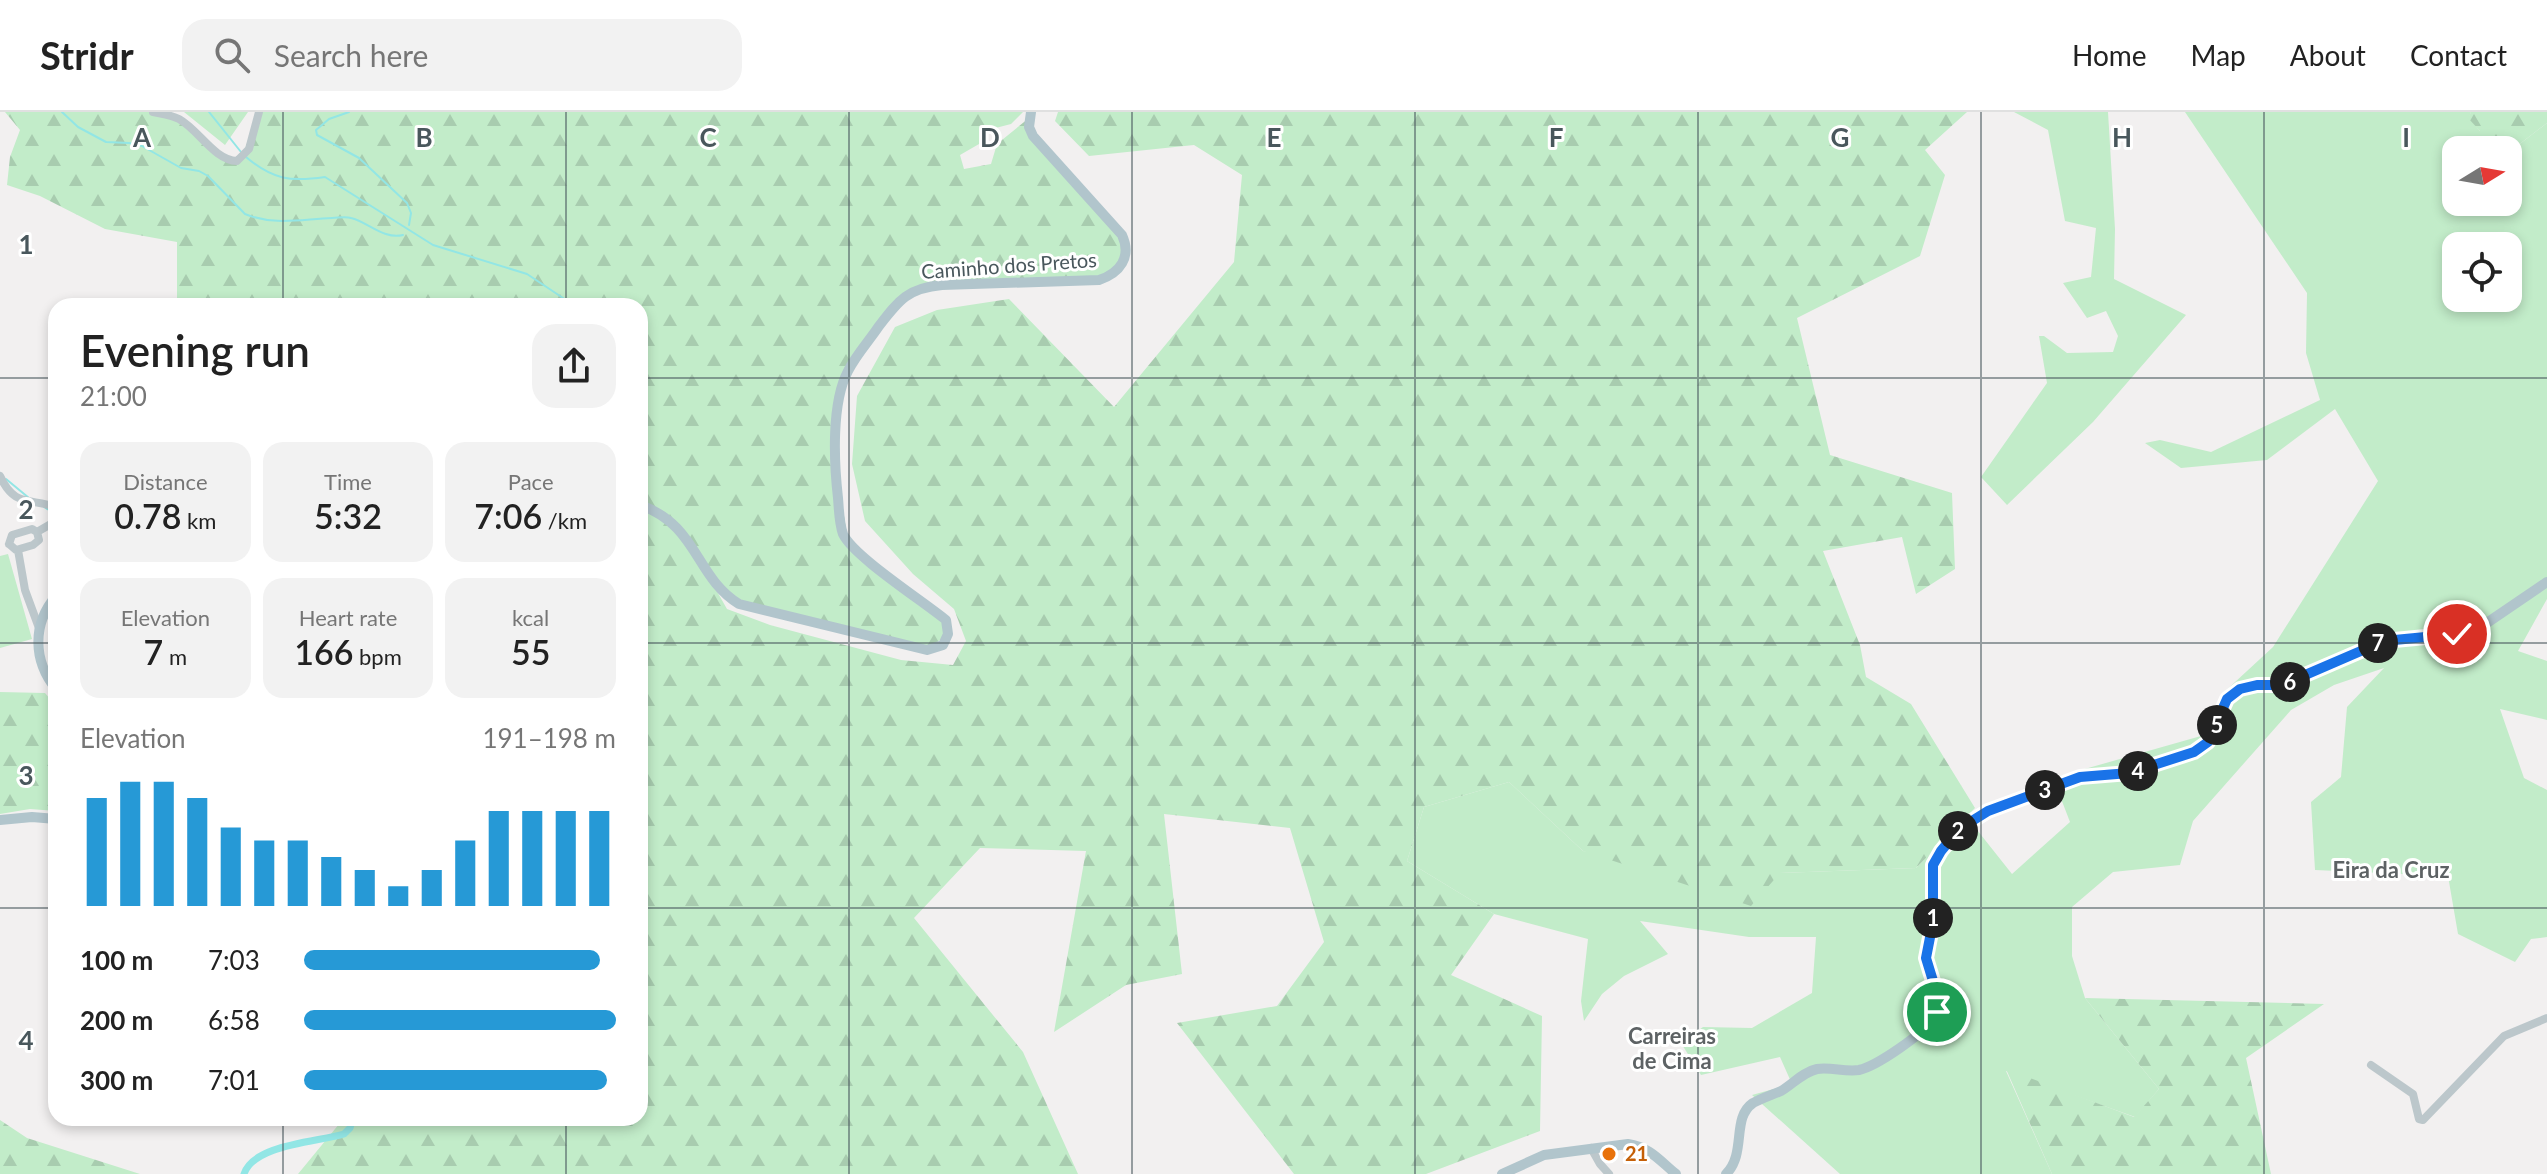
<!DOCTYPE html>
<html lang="en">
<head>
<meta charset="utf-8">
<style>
	body { margin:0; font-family:Lato,sans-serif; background:#f2f2f2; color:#222; height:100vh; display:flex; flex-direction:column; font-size:30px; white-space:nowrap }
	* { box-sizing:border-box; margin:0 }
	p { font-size:26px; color:#767676 }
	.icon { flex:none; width:44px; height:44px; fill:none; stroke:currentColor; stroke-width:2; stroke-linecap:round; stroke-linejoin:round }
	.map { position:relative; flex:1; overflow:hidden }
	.details { position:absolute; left:48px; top:186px; width:600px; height:828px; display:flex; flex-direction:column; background:#fff; border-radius:24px; box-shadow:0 4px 12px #0003 }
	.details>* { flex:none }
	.needle { width:52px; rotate:79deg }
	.fabs { position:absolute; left:2442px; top:24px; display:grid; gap:16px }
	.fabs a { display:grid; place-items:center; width:80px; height:80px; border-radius:16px; background:#fff; box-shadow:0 4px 12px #0003; font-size:40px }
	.pin { position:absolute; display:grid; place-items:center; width:68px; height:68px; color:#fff; margin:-34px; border:4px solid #fff; border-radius:50%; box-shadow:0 2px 8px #0007 }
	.km { position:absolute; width:40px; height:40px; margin:-20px; border-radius:50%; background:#222; color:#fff; font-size:22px; line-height:40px; text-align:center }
	.round { display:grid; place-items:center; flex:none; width:84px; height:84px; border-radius:24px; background:#f2f2f2 }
	.headline { display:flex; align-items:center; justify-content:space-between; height:136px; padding:0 32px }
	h1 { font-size:44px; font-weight:600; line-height:60px }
	.metrics { display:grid; grid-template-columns:repeat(3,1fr); gap:12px; height:136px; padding:8px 32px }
	.metrics div { display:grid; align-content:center; border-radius:20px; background:#f2f2f2; text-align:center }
	.metrics b { font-size:34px; font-weight:600 }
	.metrics small { font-size:22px; font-weight:400 }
	.metrics p { font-size:22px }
	.chart { height:224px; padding:16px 32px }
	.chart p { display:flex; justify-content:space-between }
	.chart svg { width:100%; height:144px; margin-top:8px; stroke:#2699d6; stroke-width:6 }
	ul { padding:0 32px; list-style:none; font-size:26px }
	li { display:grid; grid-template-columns:128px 96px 1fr; align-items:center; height:60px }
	li i { height:20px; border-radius:10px; background:#2699d6 }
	header { display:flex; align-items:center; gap:48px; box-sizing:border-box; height:112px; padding:0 40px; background:#fff; border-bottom:2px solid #e0e0e0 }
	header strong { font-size:38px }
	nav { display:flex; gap:44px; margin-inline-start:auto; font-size:28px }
	.search { width:560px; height:72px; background:#f2f2f2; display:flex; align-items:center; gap:20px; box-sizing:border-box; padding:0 28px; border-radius:24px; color:#767676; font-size:30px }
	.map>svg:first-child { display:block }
	.grass { fill:#c2ecc9; fill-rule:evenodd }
	.forest { fill:url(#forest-firs) }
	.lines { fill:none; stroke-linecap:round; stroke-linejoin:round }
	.stream { stroke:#92e6e5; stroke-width:2 }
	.canal { stroke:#92e6e5; stroke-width:7 }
	.minor { stroke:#bcc7cb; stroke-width:8 }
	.major { stroke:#b1c5cc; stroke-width:10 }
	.route-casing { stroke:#fff; stroke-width:16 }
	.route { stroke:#1a73e8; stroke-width:10 }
	.grid { fill:none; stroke:#49575c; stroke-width:2; stroke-opacity:0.55 }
	.food-dot { fill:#e8710a; stroke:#fff; stroke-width:3 }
	.labels { text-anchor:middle; stroke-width:6; stroke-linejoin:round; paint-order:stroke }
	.street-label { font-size:20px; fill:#49575c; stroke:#fff }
	.food-label { font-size:20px; font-weight:bold; fill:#c56008; stroke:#fff; text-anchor:start }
	.neighbourhood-label { font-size:22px; font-weight:bold; fill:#5d6264; stroke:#fff }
	.grid-label { font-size:26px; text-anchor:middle; font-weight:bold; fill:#49575c; stroke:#fff; stroke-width:6; stroke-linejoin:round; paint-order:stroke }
</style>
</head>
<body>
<header>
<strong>Stridr</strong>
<div class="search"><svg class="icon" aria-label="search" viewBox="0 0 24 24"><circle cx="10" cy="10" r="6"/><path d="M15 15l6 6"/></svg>Search here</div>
<nav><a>Home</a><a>Map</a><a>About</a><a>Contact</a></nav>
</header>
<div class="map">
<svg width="2547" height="1062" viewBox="0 0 2547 1062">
	<defs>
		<pattern id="forest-firs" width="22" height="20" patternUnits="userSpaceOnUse" patternTransform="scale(2)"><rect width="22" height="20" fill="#c2ecc9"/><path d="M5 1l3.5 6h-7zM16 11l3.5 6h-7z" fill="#a8ccaf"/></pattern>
	</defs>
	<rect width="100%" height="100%" fill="#f2f0f0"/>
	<path class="grass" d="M 2014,0 L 2108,0 L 2115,117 L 2114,167 L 2186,203 L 2093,310 L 2007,393 L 1981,365 L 2047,271 L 2039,224 L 2044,224 L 2067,241 L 2113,240 L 2118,224 L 2106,199 L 2087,206 L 2063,171 L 2091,165 L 2096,116 L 2065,109 L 2048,18 Z
		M 2185,0 L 2471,0 L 2469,6 L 2480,19 L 2480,32 L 2488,38 L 2456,38 L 2456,90 L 2508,90 L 2508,41 L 2547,11 L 2547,487 L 2518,539 L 2547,549 L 2547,608 L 2500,597 L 2524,666 L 2547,678 L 2547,825 L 2531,827 L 2515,850 L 2458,822 L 2448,764 L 2315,758 L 2311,690 L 2341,665 L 2347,595 L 2384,556 L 2334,573 L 2291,598 L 2193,709 L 2180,753 L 2113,760 L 2072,795 L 2072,844 L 2085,886 L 2159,977 L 2135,1005 L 2006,959 L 2052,1062 L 1840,1062 L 1752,983 L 1792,972 L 1780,945 L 1701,963 L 1681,931 L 1703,915 L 1752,916 L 1812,881 L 1816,825 L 1749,825 L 1640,809 L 1668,842 L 1624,864 L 1602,882 L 1584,909 L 1581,889 L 1588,827 L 1494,802 L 1407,749 L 1424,695 L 1509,670 L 1583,739 L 1779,761 L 1916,756 L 1966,704 L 2012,762 L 2070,710 L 2053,666 L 2208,622 L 2221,583 L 2273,535 L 2378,369 L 2335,297 L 2267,348 L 2181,356 L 2145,331 L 2160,328 L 2211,340 L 2320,288 L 2306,241 L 2307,181 ZM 2456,134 L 2508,134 L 2508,186 L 2456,186 Z
		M 8,442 L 32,527 L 0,536 L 0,444 Z"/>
	<path class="forest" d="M 5,0 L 153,0 L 179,7 L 221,43 L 241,47 L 259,0 L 1023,0 L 1011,12 L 980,20 L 986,28 L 960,43 L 964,57 L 991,52 L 997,32 L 1029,6 L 1033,24 L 1122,123 L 1124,151 L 1099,168 L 942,173 L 902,186 L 861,239 L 841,283 L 834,338 L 848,430 L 939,502 L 948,522 L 927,538 L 731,487 L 686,425 L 727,497 L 770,513 L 901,548 L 953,553 L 966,529 L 954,497 L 913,462 L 865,409 L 852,352 L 857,284 L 895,215 L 937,198 L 1009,187 L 1114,295 L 1234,150 L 1242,63 L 1194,33 L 1089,44 L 1055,9 L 1058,0 L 1967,0 L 1925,38 L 1945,63 L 1920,144 L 1797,206 L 1830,343 L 1952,381 L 1955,457 L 1916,482 L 1902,425 L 1823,439 L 1860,533 L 1866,565 L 1911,592 L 1975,696 L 1916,756 L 1780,761 L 1751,794 L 1583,739 L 1509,670 L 1424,695 L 1407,749 L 1494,802 L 1451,863 L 1542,904 L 1540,1019 L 1426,1062 L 1294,1062 L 1177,911 L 1277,894 L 1324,830 L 1290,716 L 1164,702 L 1182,862 L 1126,873 L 1054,920 L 1086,739 L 980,736 L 914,806 L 1023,940 L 1078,1062 L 298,1062 L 344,1006 L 640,1006 L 640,194 L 177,194 L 177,130 L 105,117 L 40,84 L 7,73 L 10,45 L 20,18 Z
		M 184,0 L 248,0 L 225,33 Z
		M 2471,0 L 2547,0 L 2547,11 L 2508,41 L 2508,38 L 2488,38 L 2480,32 L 2480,19 L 2468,6 Z
		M 0,580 L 45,581 L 56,594 L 56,699 L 30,697 L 0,702 Z
		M 2085,886 L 2324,892 L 2246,946 L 2271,1062 L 2052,1062 L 2006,957 L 2134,1005 L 2159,977 Z
		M 0,1008 L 27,1026 L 140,1062 L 0,1062 Z"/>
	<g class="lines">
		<path class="stream" d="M 62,0 L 78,15 L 106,30 L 129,31 L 142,34 L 181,56 L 199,59 L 208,64 L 245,102 C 274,114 302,107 332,106 C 338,106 345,104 351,106 C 368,110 384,128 403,123
			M 209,0 L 241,40
			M 349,0 L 329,7 L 316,18 L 317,23 L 359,46 L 407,91 L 411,101 L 409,113
			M 246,45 C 273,68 291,70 325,65 L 433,133 L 527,162 L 575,194
			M 640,261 L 645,266
			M 6,367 L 29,386
			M 44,395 L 54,401"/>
		<path class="canal" d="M 244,1062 C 254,1032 318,1030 344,1022 L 350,1016 L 353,1006"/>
		<path class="minor" d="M 153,0 C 162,2 171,3 179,7 C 199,18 214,48 237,49 L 249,37 L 259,0
			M 0,364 C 14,395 29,386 56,395
			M 37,420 L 56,409
			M 9,432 L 16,438 L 33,433 L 39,428 L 37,420
			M 9,432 L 12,423 L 32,417 L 37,420
			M 18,438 L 25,478 L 39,516
			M 2371,953 L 2413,982 L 2419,1007 L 2423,1008 L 2504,924 L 2547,906
			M 1591,1036 L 1600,1052 L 1609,1062"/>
		<path class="major" d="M 640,393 C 698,413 695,465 739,492 L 927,538 L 943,533 L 948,522 L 946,508 C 923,489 853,444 843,422 C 839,411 839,397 838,386 C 834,351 831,291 848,259 C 856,243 869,229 879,214 C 899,188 908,176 942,173 L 1099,168 C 1120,161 1132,145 1122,123 L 1033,24 L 1029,15 L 1031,0
			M 56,484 C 32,512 33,549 56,577
			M 0,708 L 32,705 L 56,707
			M 1502,1062 L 1544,1043 L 1628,1032 C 1650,1035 1660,1049 1676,1062
			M 1726,1062 C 1747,1041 1731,1006 1753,991 C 1762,986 1772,983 1781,979 C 1793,972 1803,960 1817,957 C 1831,955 1845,960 1859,958 C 1877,954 1923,922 1933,907 C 1945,890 1931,873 1927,856 C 1923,839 1931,824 1933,808 C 1935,790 1929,771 1933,754 C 1946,708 2037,677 2079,666 C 2094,662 2111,664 2127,661 C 2149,658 2175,649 2196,639 C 2221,627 2213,595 2234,580 C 2250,568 2274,576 2292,570 L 2384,529 L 2457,522 L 2478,517 L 2547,470"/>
	</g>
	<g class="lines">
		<defs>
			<path id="route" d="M 1937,900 L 1937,882 L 1926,846 L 1933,810 L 1933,753 L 1941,739 L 1955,722 L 1972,709 L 1988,699 L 2080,665 L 2129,661 L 2194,640 L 2208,630 L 2227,587 L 2240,577 L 2257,573 L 2282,573 L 2384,529 L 2457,522"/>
		</defs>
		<use href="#route" class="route-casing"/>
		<use href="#route" class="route"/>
	</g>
	<path class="grid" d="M 283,0 L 283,194M 566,0 L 566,194M 849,0 L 849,1062M 1132,0 L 1132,1062M 1415,0 L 1415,1062M 1698,0 L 1698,1062M 1981,0 L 1981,1062M 2264,0 L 2264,1062M 0,266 L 56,266M 640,266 L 2547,266M 0,531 L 56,531M 640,531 L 2547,531M 0,796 L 56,796M 640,796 L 2547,796M 283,1006 L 283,1062M 566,1006 L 566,1062"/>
	<circle class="food-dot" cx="1609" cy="1042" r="8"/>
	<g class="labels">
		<g class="street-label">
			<text transform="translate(1009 154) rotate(-4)" y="7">Caminho dos Pretos</text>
		</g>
		<g class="food-label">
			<text x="1625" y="1049">21</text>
		</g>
		<g class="neighbourhood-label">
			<text x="2391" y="766">Eira da Cruz</text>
			<text x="1672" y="932">Carreiras<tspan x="1672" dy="25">de Cima</tspan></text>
		</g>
	</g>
	<g class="grid-label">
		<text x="142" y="35">A</text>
		<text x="424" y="35">B</text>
		<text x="708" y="35">C</text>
		<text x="990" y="35">D</text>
		<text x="1274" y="35">E</text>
		<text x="1556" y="35">F</text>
		<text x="1840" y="35">G</text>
		<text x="2122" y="35">H</text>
		<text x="2406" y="35">I</text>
		<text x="26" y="142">1</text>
		<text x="26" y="407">2</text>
		<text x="26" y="673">3</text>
		<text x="26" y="938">4</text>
	</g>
</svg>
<div class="fabs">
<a><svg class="needle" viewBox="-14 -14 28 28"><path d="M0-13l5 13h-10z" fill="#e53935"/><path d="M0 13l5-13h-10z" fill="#767676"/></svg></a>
<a><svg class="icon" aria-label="locate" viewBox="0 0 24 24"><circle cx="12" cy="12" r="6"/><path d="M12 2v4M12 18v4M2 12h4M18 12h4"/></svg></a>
</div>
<div class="pin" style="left:1937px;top:900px;background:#1e9e55"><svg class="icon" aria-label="arrive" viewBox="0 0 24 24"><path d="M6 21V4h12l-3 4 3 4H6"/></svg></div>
<div class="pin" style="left:2457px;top:522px;background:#d93025"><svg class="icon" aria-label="check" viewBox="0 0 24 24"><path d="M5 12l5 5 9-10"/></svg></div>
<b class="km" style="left:1933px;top:806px">1</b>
<b class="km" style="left:1958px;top:719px">2</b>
<b class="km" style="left:2045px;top:678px">3</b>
<b class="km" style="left:2138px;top:659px">4</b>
<b class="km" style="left:2217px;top:613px">5</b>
<b class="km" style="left:2290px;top:570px">6</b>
<b class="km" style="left:2378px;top:531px">7</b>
<section class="details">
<div class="headline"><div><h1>Evening run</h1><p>21:00</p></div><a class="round"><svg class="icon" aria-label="share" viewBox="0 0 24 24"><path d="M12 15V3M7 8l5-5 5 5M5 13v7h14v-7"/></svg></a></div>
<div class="metrics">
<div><p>Distance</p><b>0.78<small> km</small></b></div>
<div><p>Time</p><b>5:32</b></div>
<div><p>Pace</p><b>7:06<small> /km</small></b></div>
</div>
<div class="metrics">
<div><p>Elevation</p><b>7<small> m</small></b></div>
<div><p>Heart rate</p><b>166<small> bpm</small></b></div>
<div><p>kcal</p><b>55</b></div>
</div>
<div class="chart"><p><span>Elevation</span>191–198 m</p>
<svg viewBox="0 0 160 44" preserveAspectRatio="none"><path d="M5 44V11M15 44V6M25 44V6M35 44V11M45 44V20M55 44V24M65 44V24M75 44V29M85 44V33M95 44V38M105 44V33M115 44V24M125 44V15M135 44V15M145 44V15M155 44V15"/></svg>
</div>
<ul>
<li><b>100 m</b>7:03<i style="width:95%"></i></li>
<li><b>200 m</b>6:58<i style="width:100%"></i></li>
<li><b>300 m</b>7:01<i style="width:97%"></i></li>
</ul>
</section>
</div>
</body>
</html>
